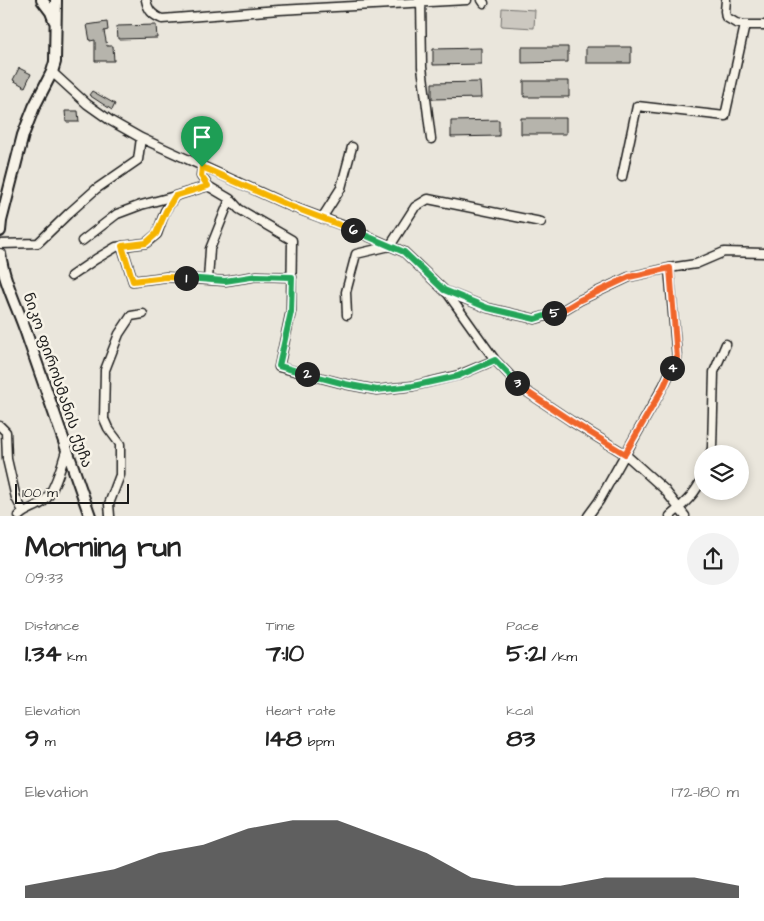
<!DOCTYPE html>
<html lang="en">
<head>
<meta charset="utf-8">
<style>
	body { margin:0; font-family:"Architects Daughter","Noto Sans Georgian",sans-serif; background:#f2f2f2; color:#222; height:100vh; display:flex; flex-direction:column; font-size:19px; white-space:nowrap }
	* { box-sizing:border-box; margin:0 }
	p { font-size:16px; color:#767676 }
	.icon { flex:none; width:28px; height:28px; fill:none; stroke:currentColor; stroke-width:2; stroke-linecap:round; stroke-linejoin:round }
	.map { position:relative; height:516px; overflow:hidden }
	.details { display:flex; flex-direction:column; background:#fff; flex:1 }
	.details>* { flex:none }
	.buttons { position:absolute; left:694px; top:445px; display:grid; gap:10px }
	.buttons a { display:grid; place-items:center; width:55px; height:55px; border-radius:50%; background:#fff; box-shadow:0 2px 8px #0003; font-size:25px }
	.scale { position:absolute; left:15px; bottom:12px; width:114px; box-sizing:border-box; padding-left:5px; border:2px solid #1c1c1c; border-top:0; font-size:14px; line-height:18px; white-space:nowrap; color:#1c1c1c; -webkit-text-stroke:4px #f7f3e8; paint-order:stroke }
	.pin { position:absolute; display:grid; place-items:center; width:42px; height:42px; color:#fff; margin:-51px -21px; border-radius:50% 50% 50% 0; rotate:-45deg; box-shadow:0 0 5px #0007 }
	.pin .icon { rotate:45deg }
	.km { position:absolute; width:25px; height:25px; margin:-12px; border-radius:50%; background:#222; color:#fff; font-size:14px; line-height:25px; text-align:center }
	.round { display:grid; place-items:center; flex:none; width:52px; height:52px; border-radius:26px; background:#f2f2f2 }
	.headline { display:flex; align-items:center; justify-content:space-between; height:85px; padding:0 25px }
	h1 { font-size:28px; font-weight:700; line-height:38px }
	.metrics { display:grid; grid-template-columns:repeat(3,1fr); gap:8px; height:85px; padding:5px 25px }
	.metrics div { display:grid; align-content:center }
	.metrics b { font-size:25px; font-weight:700 }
	.metrics small { font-size:14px; font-weight:400 }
	.metrics p { font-size:14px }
	.chart { height:140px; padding:10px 25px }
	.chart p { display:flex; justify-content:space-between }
	.chart svg { width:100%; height:90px; margin-top:5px; fill:#1c1c1c; opacity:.7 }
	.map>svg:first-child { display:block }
	.green { fill:#ccc8c0; stroke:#74726e }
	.building { fill:#b6b4ac; stroke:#1c1c1c }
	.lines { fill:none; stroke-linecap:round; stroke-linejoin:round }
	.minor-casing { stroke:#1c1c1c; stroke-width:11 }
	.major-casing { stroke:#1c1c1c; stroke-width:14 }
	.minor { stroke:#f7f3e8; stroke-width:8 }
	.major { stroke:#f7f3e8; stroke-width:10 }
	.split-1-casing { stroke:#fff; stroke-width:10 }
	.split-2-casing { stroke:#fff; stroke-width:10 }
	.split-3-casing { stroke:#fff; stroke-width:10 }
	.split-4-casing { stroke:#fff; stroke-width:10 }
	.split-5-casing { stroke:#fff; stroke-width:10 }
	.split-6-casing { stroke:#fff; stroke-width:10 }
	.split-7-casing { stroke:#fff; stroke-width:10 }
	.split-1 { stroke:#f5b400; stroke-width:6 }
	.split-2 { stroke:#22a559; stroke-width:6 }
	.split-3 { stroke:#22a559; stroke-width:6 }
	.split-4 { stroke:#f0652b; stroke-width:6 }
	.split-5 { stroke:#f0652b; stroke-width:6 }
	.split-6 { stroke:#22a559; stroke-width:6 }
	.split-7 { stroke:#f5b400; stroke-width:6 }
	.labels { text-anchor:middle; stroke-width:5; stroke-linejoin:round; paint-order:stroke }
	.street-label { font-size:15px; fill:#1c1c1c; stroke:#f7f3e8 }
</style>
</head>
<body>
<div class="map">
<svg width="764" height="516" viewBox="0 0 764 516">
	<rect width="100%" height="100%" fill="#eae6dc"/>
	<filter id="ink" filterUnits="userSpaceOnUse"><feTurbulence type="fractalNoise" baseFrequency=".02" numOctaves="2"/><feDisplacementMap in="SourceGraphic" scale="10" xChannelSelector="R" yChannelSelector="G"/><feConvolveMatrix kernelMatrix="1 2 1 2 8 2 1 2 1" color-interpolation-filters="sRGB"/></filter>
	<g filter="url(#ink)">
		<path class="green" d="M 502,8 L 535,10 L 534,28 L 501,26 Z"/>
		<path class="building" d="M 107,22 L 108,30 L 104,31 L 107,46 L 113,46 L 114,61 L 95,61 L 95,40 L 90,41 L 87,25 Z
			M 156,25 L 157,38 L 118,39 L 117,26 Z
			M 522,47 L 568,47 L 568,62 L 522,63 Z
			M 586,47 L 631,47 L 631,63 L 586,63 Z
			M 481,48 L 481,64 L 433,65 L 433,49 Z
			M 19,68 L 31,74 L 25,87 L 13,80 Z
			M 524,81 L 569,81 L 569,97 L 524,97 Z
			M 480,82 L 481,98 L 432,99 L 432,83 Z
			M 92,91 L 115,104 L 112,110 L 89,95 Z
			M 65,111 L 78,111 L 79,122 L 66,122 Z
			M 521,118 L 566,118 L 566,134 L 521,134 Z
			M 499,120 L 499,136 L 451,137 L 451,121 Z"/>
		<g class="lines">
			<defs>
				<path id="minor" d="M 146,0 C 148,10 152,15 162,19 L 279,10 L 467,0
					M 421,0 L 422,67 L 431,139
					M 482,0 L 484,3
					M 726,0 L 725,11 L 726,17 L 736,23 L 745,25
					M 52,72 L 87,104 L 111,121 L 141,138 L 290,206 L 347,227 L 404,252 L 448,294 L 495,360 L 523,389 L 571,421 L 625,454 L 664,489 L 685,516
					M 202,167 L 201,176 L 208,186 L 230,199 L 239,209 L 292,240 L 291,311 L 279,367 L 345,384 L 377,390 L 413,386 L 459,375 L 495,360
					M 622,177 L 637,106 L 725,116 L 745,25 L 764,25
					M 322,218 L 341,188 L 352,147
					M 82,241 L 117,214 L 141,205 L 175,196
					M 0,244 L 38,243 L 69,213 L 96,189 L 138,160 L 141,138
					M 122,246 L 133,281 L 166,277 L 225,281 L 257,276 L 292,277
					M 71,276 L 96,259 L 116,247 L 146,243 L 157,234 L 165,211 L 175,196 L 208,186
					M 208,280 L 210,249 L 230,199
					M 445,291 L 488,308 L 535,319 L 560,312 L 580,300 L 629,277 L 669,268 L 696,264 L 724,252 L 764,253
					M 347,315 L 346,292 L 356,254 L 390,246 L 415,207 L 428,199 L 541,222
					M 0,426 L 6,432 L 7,459 L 16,498 L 23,511
					M 710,454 L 712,448 L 714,372 L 726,344
					M 19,516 C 26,509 35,508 43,502 C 54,494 62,464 66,451
					M 110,516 L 109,504 L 120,475 L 120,444 L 108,428 L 104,419 L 105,370 L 119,334 L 131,316 L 143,314
					M 588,516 L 599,501 L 664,385 L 677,358 L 669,268
					M 670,516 C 682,506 698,492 702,477"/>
				<path id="major" d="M 42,0 L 51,12 L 54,20
					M 0,231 L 1,221 L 23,135 L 34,107 L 52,72 L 55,62 L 56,0
					M 0,254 C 4,283 19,310 28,338 C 49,397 69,457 90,516"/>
			</defs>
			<use href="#minor" class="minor-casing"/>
			<use href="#major" class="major-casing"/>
			<use href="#minor" class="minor"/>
			<use href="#major" class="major"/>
		</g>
	</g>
	<g class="lines" filter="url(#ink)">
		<defs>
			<path id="split-1" d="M 186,278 L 166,277 L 133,281 L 122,246 L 146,243 L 156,234 L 166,211 L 175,196 L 208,186 L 201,176 L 202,167"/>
			<path id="split-2" d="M 186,278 L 225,281 L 257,276 L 292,277 L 291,312 L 279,366 L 307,374"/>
			<path id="split-3" d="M 307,374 L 345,384 L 377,390 L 413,386 L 458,376 L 495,360 L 517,383"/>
			<path id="split-4" d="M 517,383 L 523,389 L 571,421 L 625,454 L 664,386 L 672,368"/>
			<path id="split-5" d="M 554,313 L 560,312 L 580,300 L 629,277 L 670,268 L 677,358 L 672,368"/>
			<path id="split-6" d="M 353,230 L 404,252 L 444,290 L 488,308 L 535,319 L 554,313"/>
			<path id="split-7" d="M 202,167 L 290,206 L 353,230"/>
		</defs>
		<use href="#split-1" class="split-1-casing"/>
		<use href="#split-2" class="split-2-casing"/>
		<use href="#split-3" class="split-3-casing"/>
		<use href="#split-4" class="split-4-casing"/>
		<use href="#split-5" class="split-5-casing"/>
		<use href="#split-6" class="split-6-casing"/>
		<use href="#split-7" class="split-7-casing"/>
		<use href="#split-1" class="split-1"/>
		<use href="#split-2" class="split-2"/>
		<use href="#split-3" class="split-3"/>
		<use href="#split-4" class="split-4"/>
		<use href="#split-5" class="split-5"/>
		<use href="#split-6" class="split-6"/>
		<use href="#split-7" class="split-7"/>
	</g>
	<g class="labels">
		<g class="street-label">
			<text transform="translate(58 380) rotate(71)" y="5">ნიკო ფიროსმანის ქუჩა</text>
		</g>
	</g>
</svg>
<div class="buttons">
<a><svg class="icon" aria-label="layers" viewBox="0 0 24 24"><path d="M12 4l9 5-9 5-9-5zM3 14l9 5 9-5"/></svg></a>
</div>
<div class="scale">100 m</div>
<div class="pin" style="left:202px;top:167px;background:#1e9e55"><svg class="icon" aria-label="arrive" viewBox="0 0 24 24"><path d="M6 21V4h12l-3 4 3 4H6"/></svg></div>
<b class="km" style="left:186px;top:278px">1</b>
<b class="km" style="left:307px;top:374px">2</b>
<b class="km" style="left:517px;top:383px">3</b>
<b class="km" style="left:672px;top:368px">4</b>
<b class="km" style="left:554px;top:313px">5</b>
<b class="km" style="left:353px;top:230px">6</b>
</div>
<section class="details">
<div class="headline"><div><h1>Morning run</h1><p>09:33</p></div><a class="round"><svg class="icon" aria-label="share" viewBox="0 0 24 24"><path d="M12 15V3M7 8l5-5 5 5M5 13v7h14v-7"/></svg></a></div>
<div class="metrics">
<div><p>Distance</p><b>1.34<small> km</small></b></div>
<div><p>Time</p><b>7:10</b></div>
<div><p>Pace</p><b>5:21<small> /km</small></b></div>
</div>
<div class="metrics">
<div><p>Elevation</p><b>9<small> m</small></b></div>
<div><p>Heart rate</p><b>148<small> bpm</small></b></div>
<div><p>kcal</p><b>83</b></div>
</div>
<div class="chart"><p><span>Elevation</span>172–180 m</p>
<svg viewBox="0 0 160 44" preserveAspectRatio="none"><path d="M0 44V38L10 34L20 30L30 22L40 18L50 10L60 6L70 6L80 14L90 22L100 34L110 38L120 38L130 34L140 34L150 34L160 38V44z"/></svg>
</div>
</section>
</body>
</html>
